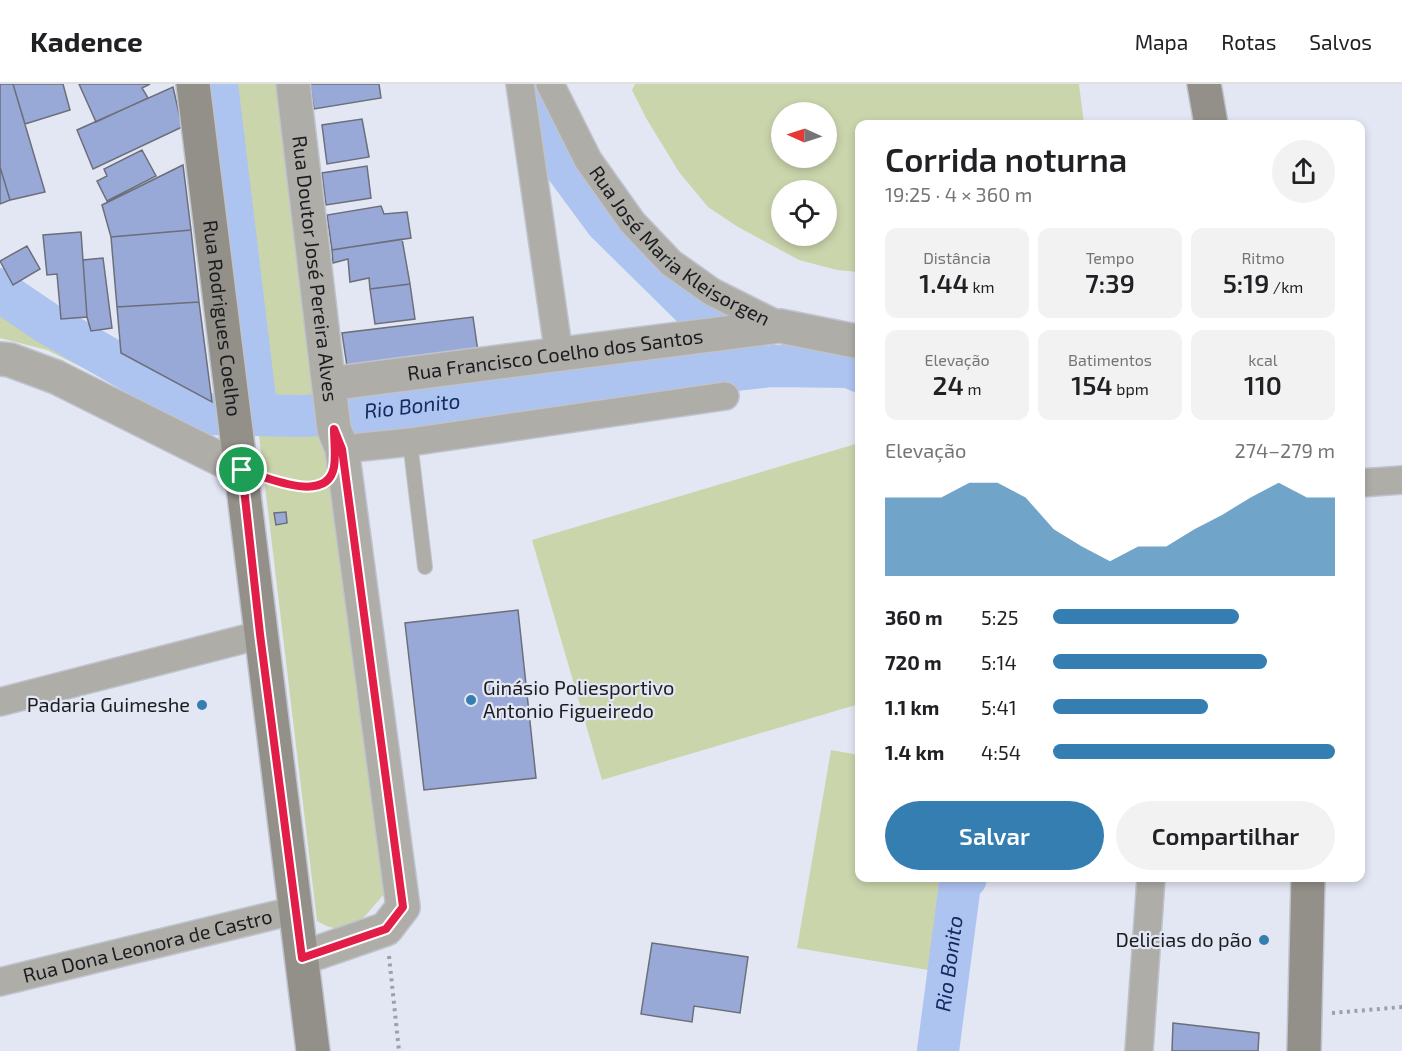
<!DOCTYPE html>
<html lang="pt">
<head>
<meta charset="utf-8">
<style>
	body { margin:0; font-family:"Exo 2",sans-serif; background:#f2f2f2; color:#202124; height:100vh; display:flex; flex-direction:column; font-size:22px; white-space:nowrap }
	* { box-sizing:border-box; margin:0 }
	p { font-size:20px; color:#757577 }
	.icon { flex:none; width:33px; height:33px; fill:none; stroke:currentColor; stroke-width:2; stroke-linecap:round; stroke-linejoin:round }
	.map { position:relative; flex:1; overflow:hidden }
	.sheet { position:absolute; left:855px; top:36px; width:510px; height:762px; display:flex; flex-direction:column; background:#fff; border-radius:12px; box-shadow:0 3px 9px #0003 }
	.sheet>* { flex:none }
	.needle { width:39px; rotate:273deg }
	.controls { position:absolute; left:771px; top:18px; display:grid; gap:12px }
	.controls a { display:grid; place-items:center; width:66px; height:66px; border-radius:50%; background:#fff; box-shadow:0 3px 9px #0003; font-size:30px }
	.pin { position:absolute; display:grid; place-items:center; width:51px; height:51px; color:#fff; margin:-26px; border:3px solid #fff; border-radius:50%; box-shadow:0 2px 6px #0007 }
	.round { display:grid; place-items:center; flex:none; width:63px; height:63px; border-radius:32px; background:#f2f2f2 }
	.overview { display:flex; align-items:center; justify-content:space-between; height:102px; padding:0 30px }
	h1 { font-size:33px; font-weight:600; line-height:45px }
	.metrics { display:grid; grid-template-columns:repeat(3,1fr); gap:9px; height:102px; padding:6px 30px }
	.metrics div { display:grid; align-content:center; border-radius:12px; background:#f2f2f2; text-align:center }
	.metrics b { font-size:26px; font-weight:600 }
	.metrics small { font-size:16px; font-weight:400 }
	.metrics p { font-size:16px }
	.chart { height:168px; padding:12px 30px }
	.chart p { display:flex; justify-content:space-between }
	.chart svg { width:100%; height:108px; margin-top:6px; fill:#357eb2; opacity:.7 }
	.cta { display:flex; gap:12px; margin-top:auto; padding:12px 30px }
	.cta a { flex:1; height:69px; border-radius:36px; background:#357eb2; color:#fff; font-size:24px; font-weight:600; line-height:69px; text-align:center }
	.cta a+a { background:#f2f2f2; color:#202124 }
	ul { padding:0 30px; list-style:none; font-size:20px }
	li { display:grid; grid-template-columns:96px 72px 1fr; align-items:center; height:45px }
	li i { height:15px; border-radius:8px; background:#357eb2 }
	header { display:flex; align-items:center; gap:36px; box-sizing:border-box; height:84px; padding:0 30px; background:#fff; border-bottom:2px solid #e0e0e0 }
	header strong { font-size:28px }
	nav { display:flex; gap:33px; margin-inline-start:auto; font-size:21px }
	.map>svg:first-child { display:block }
	.green { fill:#cbd5ac; fill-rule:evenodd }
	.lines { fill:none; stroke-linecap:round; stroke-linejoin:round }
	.river { stroke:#adc3f0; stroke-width:42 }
	.building { fill:#99a9d7; stroke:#6c6f7a; stroke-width:1.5 }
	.service-casing { stroke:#bfc3cd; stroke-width:16 }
	.minor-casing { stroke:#bfc3cd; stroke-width:30 }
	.tertiary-casing { stroke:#bfc3cd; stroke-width:36 }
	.secondary-casing { stroke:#bfc3cd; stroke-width:36 }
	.path { stroke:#9da0a9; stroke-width:4; stroke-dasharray:3 4.5; stroke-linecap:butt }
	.service { stroke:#afada8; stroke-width:14 }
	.minor { stroke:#afada8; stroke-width:27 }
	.tertiary { stroke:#afada8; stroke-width:33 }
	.secondary { stroke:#939089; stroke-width:33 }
	.route-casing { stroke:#fff; stroke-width:12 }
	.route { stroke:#e11d48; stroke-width:8 }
	.poi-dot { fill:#357eb2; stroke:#e3e7f3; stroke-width:2 }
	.labels { text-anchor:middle; stroke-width:4.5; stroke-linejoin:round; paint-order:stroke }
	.street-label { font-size:20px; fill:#1c1d21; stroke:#e3e7f3 }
	.poi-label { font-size:20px; fill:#1c1d21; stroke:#e3e7f3; text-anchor:end }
	.water-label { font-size:21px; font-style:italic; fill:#152b60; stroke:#e3e7f3 }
</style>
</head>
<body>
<header>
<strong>Kadence</strong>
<nav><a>Mapa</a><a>Rotas</a><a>Salvos</a></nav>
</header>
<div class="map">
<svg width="1402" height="967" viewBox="0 0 1402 967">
	<rect width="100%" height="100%" fill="#e3e7f3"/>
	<path class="green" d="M 217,0 L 284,0 L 386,808 C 363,833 352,858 317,837 Z
		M 635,0 L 1079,0 L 1084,40 L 860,40 L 859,188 L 837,186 L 799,176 L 738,143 L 708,123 L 679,88 L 646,34 L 632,6 ZM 782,28 L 826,28 L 826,74 L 782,74 ZM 782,106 L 826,106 L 826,152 L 782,152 Z
		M 0,191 L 13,201 L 37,212 L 89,253 L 212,318 L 214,349 L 47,266 L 0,254 Z
		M 859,359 L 859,620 L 602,696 L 532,456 Z
		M 831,666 L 859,671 L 860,794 L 943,794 L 928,886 L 797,864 Z"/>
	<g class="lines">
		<g class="river">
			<path d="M 217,0 L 257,331"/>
			<path d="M 542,0 L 540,18 L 548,53 L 558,73 L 606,138 L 745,275"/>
			<path id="s1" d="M 0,205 L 7,212 L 47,239 L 206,330 L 303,332 L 353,329 L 772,282 L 849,283 L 860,288"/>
			<path id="s2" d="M 938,967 L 960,800 L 966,794"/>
		</g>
	</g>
	<path class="building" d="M 0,0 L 13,0 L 45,108 L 10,116 L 0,83 Z
		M 13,0 L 63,0 L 70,26 L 25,40 Z
		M 79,0 L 150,0 L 142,4 L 148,14 L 96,38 Z
		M 310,0 L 379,0 L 381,14 L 314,25 Z
		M 173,3 L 182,43 L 93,85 L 77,46 Z
		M 362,35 L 369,73 L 327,80 L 322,41 Z
		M 142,66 L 156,92 L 107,117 L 97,97 L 107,92 L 104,85 Z
		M 183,81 L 191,146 L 111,153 L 102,121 Z
		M 367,82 L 371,114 L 326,121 L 322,89 Z
		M 0,83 L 10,116 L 0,120 Z
		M 381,122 L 384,130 L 407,128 L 411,154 L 332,166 L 327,131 Z
		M 191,146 L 199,218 L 117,223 L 111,153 Z
		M 81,148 L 87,233 L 61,235 L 57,190 L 47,191 L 43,151 Z
		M 402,155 L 410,200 L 370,205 L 369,194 L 350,198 L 348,175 L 333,179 L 332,166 Z
		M 27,162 L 40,185 L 13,201 L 0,177 Z
		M 103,174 L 112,244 L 91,247 L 87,233 L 83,176 Z
		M 410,200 L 415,235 L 375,240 L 370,205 Z
		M 199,218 L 212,318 L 121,269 L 117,223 Z
		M 473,233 L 478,268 L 347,282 L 342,249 Z
		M 286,428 L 287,439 L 276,441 L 274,429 Z
		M 518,526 L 536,694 L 424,706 L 405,539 Z
		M 652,859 L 748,873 L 740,929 L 694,922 L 692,938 L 641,930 Z
		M 1173,939 L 1259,949 L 1258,967 L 1172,967 Z"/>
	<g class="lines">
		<defs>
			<path id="service" d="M 410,358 L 425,483"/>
			<g id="minor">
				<path d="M 520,0 L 559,271"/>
				<path id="s3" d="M 550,0 L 588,76 L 632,138 L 671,179 L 712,208 L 780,242"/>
				<path d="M 342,365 L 410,358 L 725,312"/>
				<path d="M 1360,399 L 1402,396"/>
				<path d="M 0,618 L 260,551"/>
				<path id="s4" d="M 0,898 L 296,826"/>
				<path d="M 1139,967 L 1151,794"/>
			</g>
			<g id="tertiary">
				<path id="s5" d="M 293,0 L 334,345 L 342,365 L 403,823 L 386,845 L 302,874"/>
				<path d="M 0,275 L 10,276 L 56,293 L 242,386"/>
				<path id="s6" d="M 329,300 L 780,242 L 860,258"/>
			</g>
			<g id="secondary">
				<path id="s7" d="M 193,0 L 313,967"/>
				<path d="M 1204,0 L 1211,40"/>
				<path d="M 1304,967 L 1308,794"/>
			</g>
		</defs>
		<use href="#service" class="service-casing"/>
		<use href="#minor" class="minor-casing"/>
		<use href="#tertiary" class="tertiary-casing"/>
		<use href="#secondary" class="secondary-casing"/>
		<path class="path" d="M 270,394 C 287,400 303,409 320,400
			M 389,872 L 399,967
			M 1332,929 L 1402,923"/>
		<use href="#service" class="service"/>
		<use href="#minor" class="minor"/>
		<use href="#tertiary" class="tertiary"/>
		<use href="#secondary" class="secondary"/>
	</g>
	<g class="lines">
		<defs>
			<path id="route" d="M 334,345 L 342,365 L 403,823 L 386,845 L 302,874 L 260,550 L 242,386 C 264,392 327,422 334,383 C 336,371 334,357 334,345 Z"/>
		</defs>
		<use href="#route" class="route-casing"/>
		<use href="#route" class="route"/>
	</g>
	<g class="poi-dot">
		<circle cx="471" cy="616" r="6"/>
		<circle cx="202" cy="621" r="6"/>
		<circle cx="1264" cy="856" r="6"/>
	</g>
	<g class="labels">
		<g class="street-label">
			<text dy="7" stroke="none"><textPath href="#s3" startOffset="213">Rua José Maria Kleisorgen</textPath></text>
			<text dy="7" stroke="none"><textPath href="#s5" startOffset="186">Rua Doutor José Pereira Alves</textPath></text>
			<text dy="7" stroke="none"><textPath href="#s7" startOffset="236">Rua Rodrigues Coelho</textPath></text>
			<text dy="7" stroke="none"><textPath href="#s6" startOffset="228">Rua Francisco Coelho dos Santos</textPath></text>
			<text dy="7" stroke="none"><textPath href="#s4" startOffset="152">Rua Dona Leonora de Castro</textPath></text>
		</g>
		<g class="poi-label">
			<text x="483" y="611" text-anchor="start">Ginásio Poliesportivo<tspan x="483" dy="23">Antonio Figueiredo</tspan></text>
			<text x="190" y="628">Padaria Guimeshe</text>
			<text x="1252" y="863">Delicias do pão</text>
		</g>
		<g class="water-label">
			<text dy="7" stroke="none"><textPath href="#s1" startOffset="448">Rio Bonito</textPath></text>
			<text dy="7" stroke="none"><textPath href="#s2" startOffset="88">Rio Bonito</textPath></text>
		</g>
	</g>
</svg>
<div class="controls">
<a><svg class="needle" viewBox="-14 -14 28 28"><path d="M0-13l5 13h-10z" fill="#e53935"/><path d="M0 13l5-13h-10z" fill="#757577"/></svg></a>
<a><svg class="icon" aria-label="locate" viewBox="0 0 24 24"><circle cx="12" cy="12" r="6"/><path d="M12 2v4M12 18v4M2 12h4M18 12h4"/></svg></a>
</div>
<div class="pin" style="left:242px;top:386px;background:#1e9e55"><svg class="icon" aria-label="arrive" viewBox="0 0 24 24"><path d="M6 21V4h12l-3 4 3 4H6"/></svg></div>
<section class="sheet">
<div class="overview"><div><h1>Corrida noturna</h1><p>19:25 · 4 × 360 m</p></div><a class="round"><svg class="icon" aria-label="share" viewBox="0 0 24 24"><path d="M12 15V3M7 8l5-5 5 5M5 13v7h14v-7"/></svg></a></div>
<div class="metrics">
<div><p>Distância</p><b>1.44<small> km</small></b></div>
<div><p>Tempo</p><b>7:39</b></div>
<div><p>Ritmo</p><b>5:19<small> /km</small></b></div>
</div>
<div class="metrics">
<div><p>Elevação</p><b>24<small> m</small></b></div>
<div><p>Batimentos</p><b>154<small> bpm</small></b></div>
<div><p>kcal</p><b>110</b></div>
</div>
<div class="chart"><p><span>Elevação</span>274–279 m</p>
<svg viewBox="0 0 160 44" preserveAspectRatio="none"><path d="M0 44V12L10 12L20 12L30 6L40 6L50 12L60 25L70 32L80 38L90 32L100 32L110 25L120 19L130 12L140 6L150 12L160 12V44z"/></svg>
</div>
<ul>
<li><b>360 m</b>5:25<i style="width:66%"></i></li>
<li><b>720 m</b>5:14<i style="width:76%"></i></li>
<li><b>1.1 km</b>5:41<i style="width:55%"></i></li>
<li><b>1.4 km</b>4:54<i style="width:100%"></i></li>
</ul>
<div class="cta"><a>Salvar</a><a>Compartilhar</a></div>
</section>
</div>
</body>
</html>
